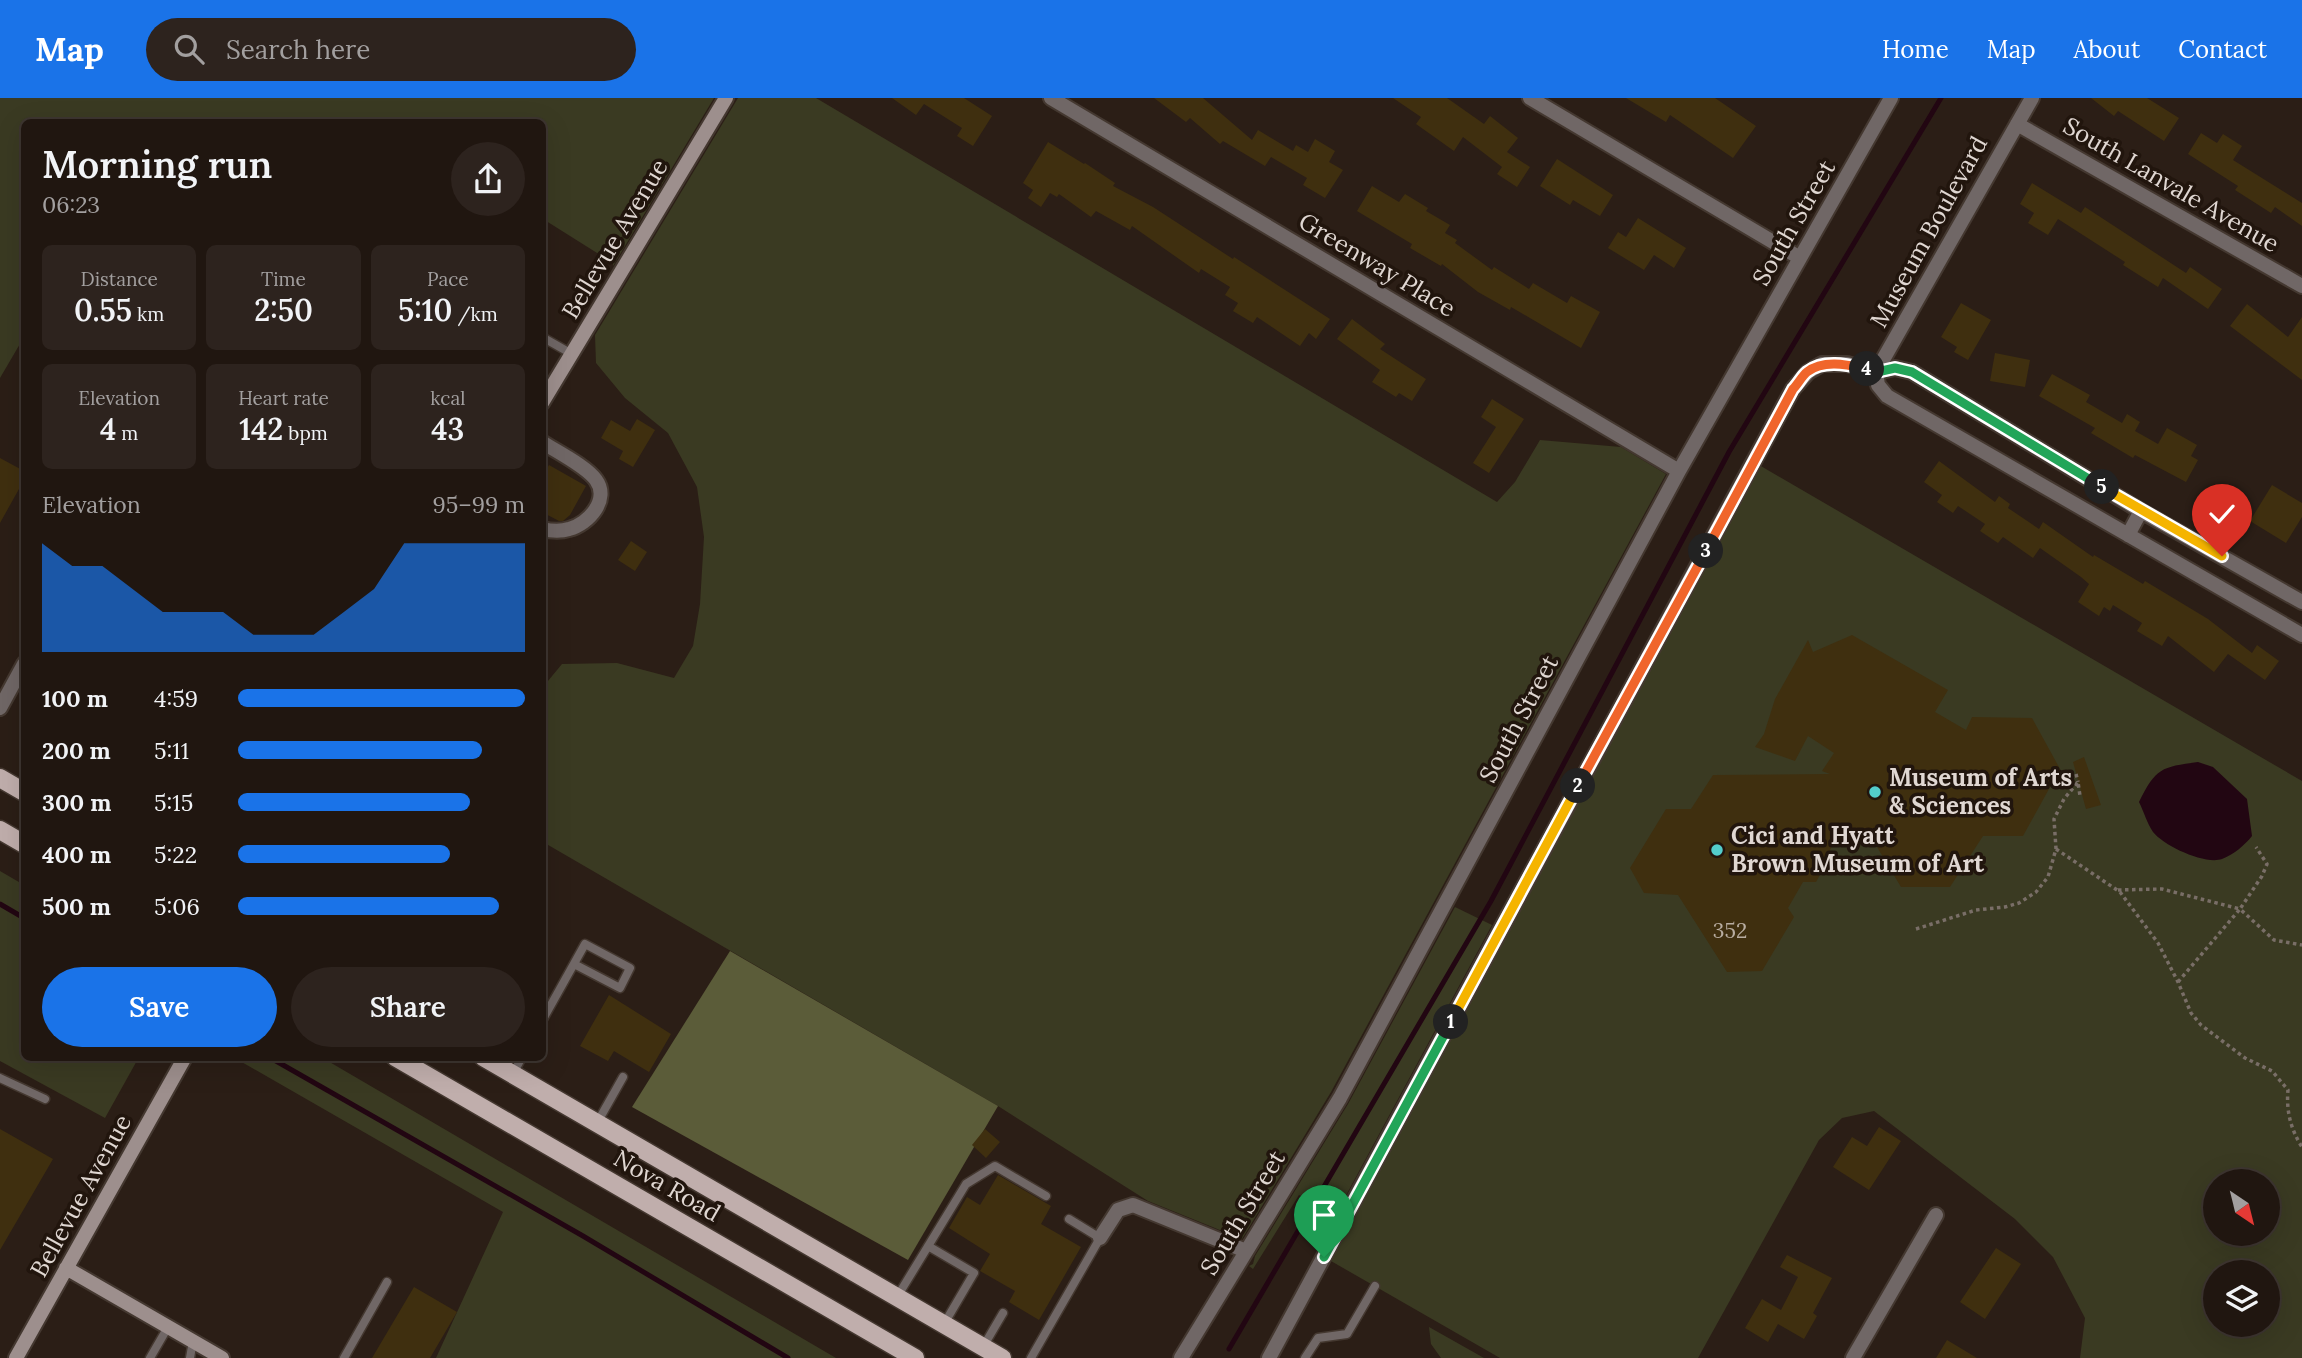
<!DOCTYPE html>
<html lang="en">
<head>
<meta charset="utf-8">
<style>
	body { margin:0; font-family:Lora,serif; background:#2d231e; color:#f1f3f6; height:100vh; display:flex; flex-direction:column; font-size:26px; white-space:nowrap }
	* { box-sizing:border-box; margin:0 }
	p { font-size:23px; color:#a29f9f }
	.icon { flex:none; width:38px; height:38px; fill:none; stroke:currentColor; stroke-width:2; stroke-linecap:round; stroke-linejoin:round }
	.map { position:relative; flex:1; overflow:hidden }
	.panel { position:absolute; left:21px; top:21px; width:525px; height:942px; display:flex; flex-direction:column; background:#201610; border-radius:10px; box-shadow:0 7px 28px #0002,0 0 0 2px #3d3530 }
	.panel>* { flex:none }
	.needle { width:46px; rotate:145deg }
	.controls { position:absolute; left:2203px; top:1071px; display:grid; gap:14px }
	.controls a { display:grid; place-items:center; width:77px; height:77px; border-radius:50%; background:#201610; box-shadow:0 7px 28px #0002,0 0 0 2px #3d3530; font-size:35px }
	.pin { position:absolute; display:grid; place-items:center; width:60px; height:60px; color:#fff; margin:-72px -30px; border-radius:50% 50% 50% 0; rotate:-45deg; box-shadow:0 0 7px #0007 }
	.pin .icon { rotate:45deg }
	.km { position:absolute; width:35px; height:35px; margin:-18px; border-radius:50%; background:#222; color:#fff; font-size:19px; line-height:35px; text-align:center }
	.round { display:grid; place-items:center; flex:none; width:74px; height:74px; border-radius:37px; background:#2d231e }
	.head { display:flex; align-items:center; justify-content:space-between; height:119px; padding:0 21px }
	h1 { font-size:38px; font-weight:600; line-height:52px }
	.figures { display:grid; grid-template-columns:repeat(3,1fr); gap:10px; height:119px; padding:7px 21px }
	.figures div { display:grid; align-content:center; border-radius:10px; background:#2d231e; text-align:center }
	.figures b { font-size:30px; font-weight:600 }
	.figures small { font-size:19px; font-weight:400 }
	.figures p { font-size:19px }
	.chart { height:196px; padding:14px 21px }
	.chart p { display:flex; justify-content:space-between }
	.chart svg { width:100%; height:126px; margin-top:7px; fill:#1a73e8; opacity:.7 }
	.primary-button { display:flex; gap:14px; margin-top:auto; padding:14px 21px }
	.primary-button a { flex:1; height:80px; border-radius:42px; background:#1a73e8; color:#fff; font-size:28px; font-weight:600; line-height:80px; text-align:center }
	.primary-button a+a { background:#2d231e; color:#f1f3f6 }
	ul { padding:0 21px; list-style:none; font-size:23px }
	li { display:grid; grid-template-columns:112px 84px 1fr; align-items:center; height:52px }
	li i { height:18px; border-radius:9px; background:#1a73e8 }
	header { display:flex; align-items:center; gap:42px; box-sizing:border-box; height:98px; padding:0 35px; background:#1a73e8; color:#fff }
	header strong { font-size:33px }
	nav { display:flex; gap:38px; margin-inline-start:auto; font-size:24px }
	.search { width:490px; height:63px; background:#2d231e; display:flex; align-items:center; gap:18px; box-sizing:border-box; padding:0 24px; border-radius:38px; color:#a29f9f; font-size:26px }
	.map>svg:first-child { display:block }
	.green { fill:#3a3a22; fill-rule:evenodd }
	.forest { fill:#5b5c39 }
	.water { fill:#220612 }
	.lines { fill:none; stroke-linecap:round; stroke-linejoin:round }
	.stream { stroke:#220612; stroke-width:5 }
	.building { fill:#3f2f0f }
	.lane-casing { stroke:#443830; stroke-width:11 }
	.street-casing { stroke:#443830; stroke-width:18 }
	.secondary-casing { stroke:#443830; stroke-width:18 }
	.primary-casing { stroke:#443830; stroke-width:21 }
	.path { stroke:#796e67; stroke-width:3.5; stroke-dasharray:3.5 3.5; stroke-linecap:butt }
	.lane { stroke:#706766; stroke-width:8 }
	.street { stroke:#706766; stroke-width:14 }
	.secondary { stroke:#9d8f8d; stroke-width:14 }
	.primary { stroke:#c0aeac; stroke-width:18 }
	.split-1-casing { stroke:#fff; stroke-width:14 }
	.split-2-casing { stroke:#fff; stroke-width:14 }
	.split-3-casing { stroke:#fff; stroke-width:14 }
	.split-4-casing { stroke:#fff; stroke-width:14 }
	.split-5-casing { stroke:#fff; stroke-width:14 }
	.split-6-casing { stroke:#fff; stroke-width:14 }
	.split-1 { stroke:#22a559; stroke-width:9 }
	.split-2 { stroke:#f5b400; stroke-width:9 }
	.split-3 { stroke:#f0652b; stroke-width:9 }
	.split-4 { stroke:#f0652b; stroke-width:9 }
	.split-5 { stroke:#22a559; stroke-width:9 }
	.split-6 { stroke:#f5b400; stroke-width:9 }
	.poi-dot { fill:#53cdcb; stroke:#21150d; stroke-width:2.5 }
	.labels { text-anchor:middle; stroke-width:7; stroke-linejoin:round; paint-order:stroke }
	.number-label { font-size:21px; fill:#b8ada1 }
	.street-label { font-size:24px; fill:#e0d7d2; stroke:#21150d }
	.poi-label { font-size:24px; font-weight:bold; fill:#e0d7d2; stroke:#21150d; text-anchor:start }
</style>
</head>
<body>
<header>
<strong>Map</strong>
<div class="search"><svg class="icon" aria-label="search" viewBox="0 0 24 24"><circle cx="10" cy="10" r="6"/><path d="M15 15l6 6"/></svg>Search here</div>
<nav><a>Home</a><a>Map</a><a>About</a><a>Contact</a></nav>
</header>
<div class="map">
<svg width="2302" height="1260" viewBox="0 0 2302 1260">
	<rect width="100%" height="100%" fill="#2b1e16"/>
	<path class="green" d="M 0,0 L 714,0 L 613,168 L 613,165 L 543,121 L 542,24 L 24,24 L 24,239 L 0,280 Z
		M 738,0 L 816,0 L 1497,404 L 1515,384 L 1540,342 L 1621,349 L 1666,376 L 1331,994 L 1242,1141 L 1148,1103 L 998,1008 L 543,744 L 543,589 L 562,566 L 617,565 L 674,580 L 693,548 L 700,506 L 704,439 L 697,389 L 668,335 L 625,300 L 596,265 L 595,237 Z
		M 1754,364 L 2302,683 L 2302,1260 L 2080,1260 L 2085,1220 L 2053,1159 L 2015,1121 L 1874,1013 L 1842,1020 L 1819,1042 L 1698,1260 L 1500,1260 L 1324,1159 ZM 2216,1083 L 2268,1083 L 2268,1136 L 2216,1136 ZM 2216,1174 L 2268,1174 L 2268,1227 L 2216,1227 Z
		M 0,773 L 24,787 L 24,959 L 139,959 L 105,1020 L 0,963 Z
		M 1455,809 L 1492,827 L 1336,1116 L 1299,1097 L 1253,1171 L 1249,1168 L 1253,1166 L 1255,1158 L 1348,1006 Z
		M 233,959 L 321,959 L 836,1260 L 436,1260 L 503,1114 Z
		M 1429,1229 L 1484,1260 L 1441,1260 L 1431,1246 Z"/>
	<path class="forest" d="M 730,853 L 998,1008 L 908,1162 L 632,1009 Z"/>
	<path class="water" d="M 2198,664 L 2213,669 L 2247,701 L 2252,738 C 2244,748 2234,756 2222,761 C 2205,767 2164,748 2153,734 C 2147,725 2144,714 2139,704 C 2156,670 2161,669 2198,664 Z"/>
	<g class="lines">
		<path class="stream" d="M 0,806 L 24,820
			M 269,959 L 583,1138 L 788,1260
			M 1229,1251 L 1491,803 L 1729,354 L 1941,0"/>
	</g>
	<path class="building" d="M 892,0 L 964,0 L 992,18 L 973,48 L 957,38 L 962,30 L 924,6 L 916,17 Z
		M 1154,0 L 1203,0 L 1252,42 L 1258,32 L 1293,53 L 1296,47 L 1308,54 L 1315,41 L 1335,53 L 1329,64 L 1343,72 L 1325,100 L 1303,87 L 1307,80 L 1271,59 L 1265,68 L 1223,43 L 1220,46 L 1190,20 L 1186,24 Z
		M 1393,0 L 1447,0 L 1484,26 L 1490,18 L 1518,40 L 1507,54 L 1530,69 L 1517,89 L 1497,76 L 1502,69 L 1463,39 L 1454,53 L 1416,26 L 1421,19 Z
		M 1626,0 L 1715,0 L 1756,28 L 1733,60 L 1670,17 L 1666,24 Z
		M 2091,0 L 2147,0 L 2179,20 L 2164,43 L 2118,13 L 2114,18 Z
		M 2201,35 L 2217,45 L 2223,36 L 2242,48 L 2233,62 L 2302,105 L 2302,128 L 2275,109 L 2271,115 L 2235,92 L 2238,88 L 2188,56 Z
		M 1048,44 L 1084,66 L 1085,65 L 1115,85 L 1113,88 L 1153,109 L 1233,161 L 1234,159 L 1330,221 L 1316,241 L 1309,235 L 1300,248 L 1257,219 L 1253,225 L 1233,213 L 1238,205 L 1225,197 L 1230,189 L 1201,171 L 1199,175 L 1132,128 L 1130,132 L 1096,113 L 1091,119 L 1059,96 L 1057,99 L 1050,95 L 1041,109 L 1028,100 L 1033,92 L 1023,85 Z
		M 1557,61 L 1613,97 L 1600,118 L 1573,102 L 1570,107 L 1540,88 Z
		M 2032,85 L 2081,115 L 2085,109 L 2186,175 L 2190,169 L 2222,191 L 2208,211 L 2163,180 L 2158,189 L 2123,167 L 2125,164 L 2058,121 L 2048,137 L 2028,125 L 2034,115 L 2020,106 Z
		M 1372,88 L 1399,104 L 1405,96 L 1428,110 L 1426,113 L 1450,127 L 1445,135 L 1457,142 L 1455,145 L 1492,172 L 1494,169 L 1529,191 L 1533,185 L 1567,205 L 1571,198 L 1600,214 L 1581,250 L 1511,209 L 1510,212 L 1478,194 L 1442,166 L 1441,168 L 1410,150 L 1412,146 L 1357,113 Z
		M 1638,120 L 1686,150 L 1674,170 L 1654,157 L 1644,172 L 1608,150 L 1618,134 L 1626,139 Z
		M 1961,205 L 1991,222 L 1968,262 L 1954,254 L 1957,249 L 1941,239 Z
		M 2247,206 L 2288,239 L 2302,219 L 2302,282 L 2230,228 Z
		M 1352,221 L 1385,246 L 1380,251 L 1426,281 L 1412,303 L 1399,295 L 1396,299 L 1372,284 L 1380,272 L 1337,241 Z
		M 1995,255 L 2030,262 L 2025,289 L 1990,283 Z
		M 2052,276 L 2090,297 L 2086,304 L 2122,325 L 2127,316 L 2140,324 L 2135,333 L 2158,346 L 2167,330 L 2197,347 L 2191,358 L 2198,362 L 2186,384 L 2135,357 L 2133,360 L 2091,335 L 2095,330 L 2039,298 Z
		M 1492,301 L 1524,321 L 1489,375 L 1473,365 L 1496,329 L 1481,319 Z
		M 637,321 L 655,332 L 633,369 L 619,361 L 623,353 L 601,340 L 611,322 L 630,333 Z
		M 0,360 L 24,373 L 24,382 L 0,425 Z
		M 1939,363 L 1995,404 L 1999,398 L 2010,406 L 2008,410 L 2039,431 L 2043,424 L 2093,459 L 2094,457 L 2143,486 L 2145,483 L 2208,521 L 2252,555 L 2257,547 L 2279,563 L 2265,582 L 2228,556 L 2214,574 L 2168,538 L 2162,548 L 2137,533 L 2142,525 L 2113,507 L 2110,513 L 2104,509 L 2099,518 L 2078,504 L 2089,486 L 2081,479 L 2040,450 L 2033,460 L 2003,439 L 1998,445 L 1980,433 L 1985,426 L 1958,408 L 1953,415 L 1937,404 L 1942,397 L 1924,384 Z
		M 549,367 L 586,388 L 570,417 L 563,423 L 559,423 L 542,414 L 542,379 Z
		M 2272,387 L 2302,405 L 2302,419 L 2286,445 L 2250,423 Z
		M 631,443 L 647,454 L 635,473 L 618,462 Z
		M 1852,537 L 1948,592 L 1935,614 L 1966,632 L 1972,619 L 2032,620 L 2060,671 L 2023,738 L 1983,738 L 1950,789 L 1901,789 L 1877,749 L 1890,731 L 1840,731 L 1830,752 L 1831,757 L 1816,784 L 1803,784 L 1788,810 L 1794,819 L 1762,873 L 1727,874 L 1678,797 L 1644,795 L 1630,770 L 1666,711 L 1691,711 L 1713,677 L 1830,676 L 1822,673 L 1834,655 L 1808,638 L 1795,663 L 1755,649 L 1764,636 L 1775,601 L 1808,542 L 1813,554 Z
		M 2084,659 L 2101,707 L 2086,711 L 2073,664 Z
		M 609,897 L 671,936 L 649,974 L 614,953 L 608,963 L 580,948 Z
		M 1879,1029 L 1901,1043 L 1869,1092 L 1833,1069 L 1852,1039 L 1867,1048 Z
		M 0,1031 L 53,1061 L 0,1152 Z
		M 985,1031 L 1000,1044 L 986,1060 L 972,1047 Z
		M 998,1077 L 1051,1108 L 1041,1126 L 1081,1149 L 1039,1222 L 1009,1204 L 1015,1193 L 980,1173 L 990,1156 L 949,1130 L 967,1099 L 980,1107 Z
		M 1996,1150 L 2021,1166 L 1985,1221 L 1960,1204 Z
		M 1787,1157 L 1832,1180 L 1813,1215 L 1817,1218 L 1804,1241 L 1778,1226 L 1768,1244 L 1745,1230 L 1762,1201 L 1781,1212 L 1798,1179 L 1780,1169 Z
		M 414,1189 L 457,1214 L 430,1260 L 372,1260 Z
		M 1947,1242 L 1977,1260 L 1936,1260 Z"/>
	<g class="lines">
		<defs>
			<path id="lane" d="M 542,239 L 572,256
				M 542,923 L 585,846 L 630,870 L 620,890 L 574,866
				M 513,976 L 522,959
				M 0,980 L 45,1001
				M 597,1025 L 623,979
				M 928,1148 L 974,1175 L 944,1226
				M 897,1199 L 966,1086 L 995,1068 L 1046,1098
				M 983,1249 L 1003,1215
				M 150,1260 L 168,1229
				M 190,1260 L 193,1243
				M 344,1260 L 387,1184
				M 1031,1260 L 1100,1140 L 1069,1121
				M 1305,1260 L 1318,1240 L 1347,1236 L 1375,1188"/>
			<path id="street" d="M 1051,0 L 1679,373
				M 1530,0 L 1800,160
				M 2017,26 L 2302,188
				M 1876,274 L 1878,287 L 1887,298 L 2302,537
				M 1876,274 L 2032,0
				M 542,344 C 557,354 586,368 596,382 C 610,401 589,426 569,431 C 560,434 551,433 542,431
				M 2128,437 L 2141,413
				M 0,610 L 24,566
				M 1100,1140 L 1118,1112 L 1133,1107 L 1246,1153
				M 1181,1260 L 1340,1000 L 1679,373 L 1891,0
				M 1269,1260 L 1793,291 L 1808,274 L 1822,266 L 1847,266 L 1876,274 L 1895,270 L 1912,274 L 2141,413 L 2302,504
				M 1853,1260 L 1936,1117"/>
			<path id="secondary" d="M 542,305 L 726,0
				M 66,1170 L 222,1260
				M 16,1260 L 185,959"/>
			<path id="primary" d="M 0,680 L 24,694
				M 0,732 L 24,746
				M 395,959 L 915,1260
				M 483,959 L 1002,1260"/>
		</defs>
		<use href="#lane" class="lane-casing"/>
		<use href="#street" class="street-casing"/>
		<use href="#secondary" class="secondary-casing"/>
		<use href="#primary" class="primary-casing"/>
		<path class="path" d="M 2076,676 L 2078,684
			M 2056,751 L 2120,794 L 2158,845 L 2178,884 L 2191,915 L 2201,927 L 2245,960 L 2272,973 L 2288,992 C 2286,1013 2291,1032 2302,1049
			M 2118,792 L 2162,791 L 2240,811 L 2262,778 L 2267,766 L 2256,749
			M 1916,831 L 1976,812 L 2005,809 L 2019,805 L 2036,794 L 2048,779 L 2056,751 L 2054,721 L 2064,701 L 2078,684 L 2080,698
			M 2178,884 L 2240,811 L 2274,842 L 2302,847"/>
		<use href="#lane" class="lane"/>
		<use href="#street" class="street"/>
		<use href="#secondary" class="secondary"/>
		<use href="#primary" class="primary"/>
	</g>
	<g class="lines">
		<defs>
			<path id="split-1" d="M 1324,1159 L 1451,924"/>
			<path id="split-2" d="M 1451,924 L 1578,688"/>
			<path id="split-3" d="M 1578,688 L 1706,453"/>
			<path id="split-4" d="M 1706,453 L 1793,291 C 1798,286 1802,278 1807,274 C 1824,261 1848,267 1867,271"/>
			<path id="split-5" d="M 1867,271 L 1877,274 L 1895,270 L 1912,274 L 2102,389"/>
			<path id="split-6" d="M 2102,389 L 2222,458"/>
		</defs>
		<use href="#split-1" class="split-1-casing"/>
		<use href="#split-2" class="split-2-casing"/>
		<use href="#split-3" class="split-3-casing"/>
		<use href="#split-4" class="split-4-casing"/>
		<use href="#split-5" class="split-5-casing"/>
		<use href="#split-6" class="split-6-casing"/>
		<use href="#split-1" class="split-1"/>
		<use href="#split-2" class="split-2"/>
		<use href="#split-3" class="split-3"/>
		<use href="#split-4" class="split-4"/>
		<use href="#split-5" class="split-5"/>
		<use href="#split-6" class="split-6"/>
	</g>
	<g class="poi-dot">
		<circle cx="1875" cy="694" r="7"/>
		<circle cx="1717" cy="752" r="7"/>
	</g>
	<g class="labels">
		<g class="number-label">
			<text x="1730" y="840">352</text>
		</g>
		<g class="street-label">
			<text transform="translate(2171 87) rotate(30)" y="8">South Lanvale Avenue</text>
			<text transform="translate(1794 125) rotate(-60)" y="8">South Street</text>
			<text transform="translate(1929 134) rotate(-61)" y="8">Museum Boulevard</text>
			<text transform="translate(615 141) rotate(-59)" y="8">Bellevue Avenue</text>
			<text transform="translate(1377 167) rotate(31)" y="8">Greenway Place</text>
			<text transform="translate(1519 621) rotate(-62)" y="8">South Street</text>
			<text transform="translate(667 1088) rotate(30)" y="8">Nova Road</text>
			<text transform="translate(81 1098) rotate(-61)" y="8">Bellevue Avenue</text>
			<text transform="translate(1243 1115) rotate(-59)" y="8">South Street</text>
		</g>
		<g class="poi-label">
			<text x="1889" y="688">Museum of Arts<tspan x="1889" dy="28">&amp; Sciences</tspan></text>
			<text x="1731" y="746">Cici and Hyatt<tspan x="1731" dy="28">Brown Museum of Art</tspan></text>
		</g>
	</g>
</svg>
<div class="controls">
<a><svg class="needle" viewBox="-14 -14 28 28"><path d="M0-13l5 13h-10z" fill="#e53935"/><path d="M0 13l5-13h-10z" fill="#a29f9f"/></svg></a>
<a><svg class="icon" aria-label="layers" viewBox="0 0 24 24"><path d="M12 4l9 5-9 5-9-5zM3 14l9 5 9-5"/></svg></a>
</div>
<div class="pin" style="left:1324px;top:1159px;background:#1e9e55"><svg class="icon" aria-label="arrive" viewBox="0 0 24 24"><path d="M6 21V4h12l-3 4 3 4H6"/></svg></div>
<div class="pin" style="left:2222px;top:458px;background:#d93025"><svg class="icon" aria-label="check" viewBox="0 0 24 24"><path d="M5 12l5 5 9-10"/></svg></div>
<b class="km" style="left:1451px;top:924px">1</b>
<b class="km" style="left:1578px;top:688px">2</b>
<b class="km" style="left:1706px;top:453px">3</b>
<b class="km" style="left:1867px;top:271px">4</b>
<b class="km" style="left:2102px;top:389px">5</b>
<section class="panel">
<div class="head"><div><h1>Morning run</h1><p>06:23</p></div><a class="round"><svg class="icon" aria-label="share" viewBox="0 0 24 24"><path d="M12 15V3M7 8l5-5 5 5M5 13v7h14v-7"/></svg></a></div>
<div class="figures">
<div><p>Distance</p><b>0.55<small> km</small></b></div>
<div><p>Time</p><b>2:50</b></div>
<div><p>Pace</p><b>5:10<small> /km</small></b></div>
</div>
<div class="figures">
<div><p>Elevation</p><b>4<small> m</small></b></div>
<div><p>Heart rate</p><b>142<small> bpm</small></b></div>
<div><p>kcal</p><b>43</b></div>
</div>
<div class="chart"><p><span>Elevation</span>95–99 m</p>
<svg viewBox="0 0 160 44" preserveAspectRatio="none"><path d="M0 44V6L10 14L20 14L30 22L40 30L50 30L60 30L70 38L80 38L90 38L100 30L110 22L120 6L130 6L140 6L150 6L160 6V44z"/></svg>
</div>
<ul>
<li><b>100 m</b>4:59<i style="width:100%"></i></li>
<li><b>200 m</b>5:11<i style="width:85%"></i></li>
<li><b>300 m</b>5:15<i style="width:81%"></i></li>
<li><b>400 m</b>5:22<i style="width:74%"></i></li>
<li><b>500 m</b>5:06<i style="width:91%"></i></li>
</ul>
<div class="primary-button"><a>Save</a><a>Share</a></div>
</section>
</div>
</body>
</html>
